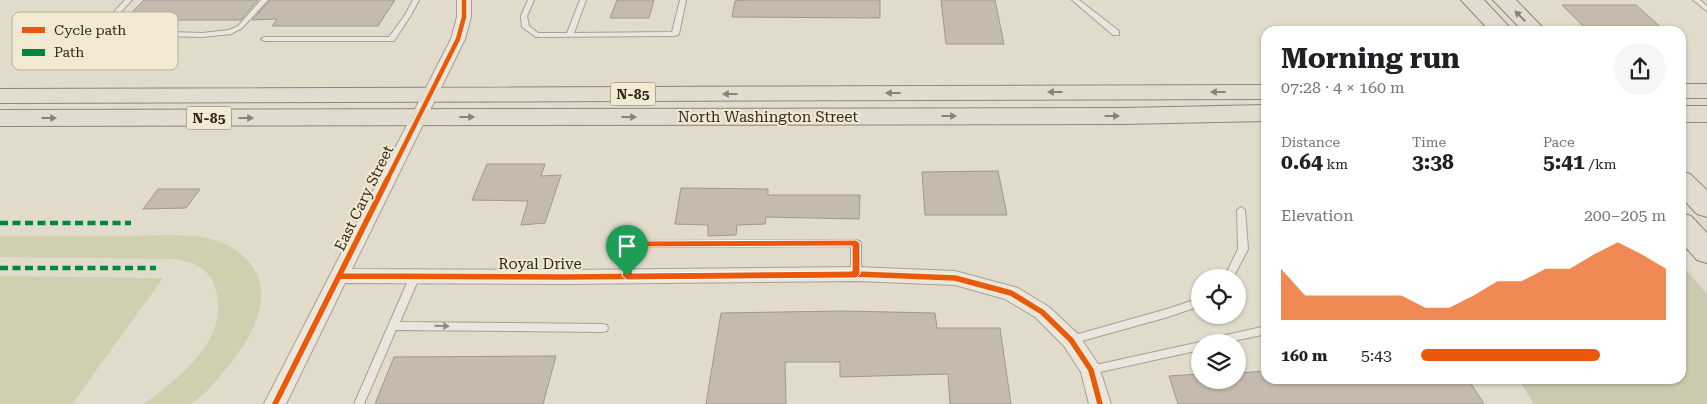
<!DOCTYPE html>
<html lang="en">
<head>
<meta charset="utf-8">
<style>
	body { margin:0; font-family:"Roboto Serif",serif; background:#f6f6f6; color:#202124; height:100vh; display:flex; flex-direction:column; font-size:19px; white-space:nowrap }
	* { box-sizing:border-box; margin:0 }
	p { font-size:16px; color:#757577 }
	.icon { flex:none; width:28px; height:28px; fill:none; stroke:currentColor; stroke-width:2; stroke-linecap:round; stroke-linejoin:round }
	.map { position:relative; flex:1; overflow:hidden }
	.side { position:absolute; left:1261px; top:26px; width:425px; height:358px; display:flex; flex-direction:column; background:#fff; border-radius:15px; box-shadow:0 1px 4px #0004 }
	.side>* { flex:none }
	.fabs { position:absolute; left:1191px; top:269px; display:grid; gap:10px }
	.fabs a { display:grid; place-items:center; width:55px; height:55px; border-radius:50%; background:#fff; box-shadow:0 1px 4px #0004; font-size:25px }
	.pin { position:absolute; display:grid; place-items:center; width:42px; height:42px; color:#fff; margin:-51px -21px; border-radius:50% 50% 50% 0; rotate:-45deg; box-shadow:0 0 5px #0007 }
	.pin .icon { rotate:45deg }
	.round { display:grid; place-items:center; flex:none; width:52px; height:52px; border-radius:26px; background:#f6f6f6 }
	.head { display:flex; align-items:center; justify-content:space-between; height:85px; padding:0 20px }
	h1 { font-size:28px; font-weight:700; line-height:38px }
	.stats { display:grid; grid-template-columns:repeat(3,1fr); gap:8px; height:85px; padding:5px 20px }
	.stats div { display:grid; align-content:center }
	.stats b { font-size:21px; font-weight:700 }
	.stats small { font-size:14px; font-weight:400 }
	.stats p { font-size:14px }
	.chart { height:140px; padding:10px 20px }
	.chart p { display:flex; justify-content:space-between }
	.chart svg { width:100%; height:90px; margin-top:5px; fill:#ea580c; opacity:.7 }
	ul { padding:0 20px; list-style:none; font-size:16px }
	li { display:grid; grid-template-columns:80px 60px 1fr; align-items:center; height:38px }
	li i { height:12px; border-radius:6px; background:#ea580c }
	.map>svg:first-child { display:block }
	.green { fill:#cfd0af }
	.cemetery { fill:#cacaaf }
	.building { fill:#c4baad; stroke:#a1978c }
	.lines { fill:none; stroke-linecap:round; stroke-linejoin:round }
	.service-casing { stroke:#a6a096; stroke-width:2 }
	.minor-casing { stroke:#a6a096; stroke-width:2 }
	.primary-casing { stroke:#8c867c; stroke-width:2 }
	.service { fill:#eae6dd; fill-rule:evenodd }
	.minor { fill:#eae6dd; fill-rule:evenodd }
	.primary { fill:#e1dccf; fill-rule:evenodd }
	.quiet { stroke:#00873e; stroke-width:4.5; stroke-dasharray:8 4.5; stroke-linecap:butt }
	.cycleway-far1-casing { stroke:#f2e9d2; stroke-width:7 }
	.cycleway-casing { stroke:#f2e9d2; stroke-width:9 }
	.cycleway-far1 { stroke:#e8590c; stroke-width:4.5 }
	.cycleway { stroke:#e8590c; stroke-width:5.5 }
	.oneway { fill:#8a8276 }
	.oneway2 { fill:#8f887e }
	.route { fill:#ea580c; stroke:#fff; fill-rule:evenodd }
	.labels { text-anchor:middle; stroke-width:4; stroke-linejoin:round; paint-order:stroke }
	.shield { fill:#f2e9d2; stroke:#6d6354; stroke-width:1 }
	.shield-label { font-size:14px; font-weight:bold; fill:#34291e }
	.street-label { font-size:15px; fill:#34291e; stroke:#f2e9d2 }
	.key { fill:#f2e9d2; stroke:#b9af9c; stroke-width:1 }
	.key-label { font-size:14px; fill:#34291e }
</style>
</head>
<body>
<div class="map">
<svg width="1707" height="404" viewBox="0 0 1707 404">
	<rect width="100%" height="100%" fill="#e1dbcc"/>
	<path class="green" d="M 0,236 C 40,236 81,236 121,236 C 152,236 202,230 229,246 C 288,280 254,338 220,376 C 214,383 198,402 189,404 C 178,404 157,404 144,404 C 180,377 232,338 215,287 C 209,268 192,261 173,259 L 0,257 Z
		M 0,276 L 163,278 L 72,404 L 0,404 Z"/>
	<path class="cemetery" d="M 1681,264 L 1707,294 L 1707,404 L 1534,404 L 1518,379 L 1681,379 Z"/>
	<path class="building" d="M 144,0 L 258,0 L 241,20 L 124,20 Z
		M 270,0 L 395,0 L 378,26 L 272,26 L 277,19 L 252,20 Z
		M 617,0 L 654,0 L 649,18 L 610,18 Z
		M 746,0 L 880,0 L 880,18 L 732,17 L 735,1 Z
		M 941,0 L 995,0 L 1004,44 L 946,44 Z
		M 1562,5 L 1636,5 L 1665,31 L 1588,31 Z
		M 487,164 L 545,164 L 541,176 L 561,175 L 545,223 L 521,225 L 528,201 L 472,200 Z
		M 998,171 L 1007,215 L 925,215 L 922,172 Z
		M 681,188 L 768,189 L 768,195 L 860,195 L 859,219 L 766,217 L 765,224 L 737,225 L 736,235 L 708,236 L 708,225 L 675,224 Z
		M 158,189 L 200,189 L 186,208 L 143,209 Z
		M 842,311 L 935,313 L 937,328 L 1000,328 L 1011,404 L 950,404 L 948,374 L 840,377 L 840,362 L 785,362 L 786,404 L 706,404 L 721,313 Z
		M 556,356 L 543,404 L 375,404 L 394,357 Z
		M 1266,371 L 1266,379 L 1468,379 L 1484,404 L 1178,404 L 1169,376 L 1200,374 L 1200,380 L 1238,380 L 1238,373 Z"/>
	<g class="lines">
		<defs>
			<path id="service" d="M 125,0 L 132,0 L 106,28 L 106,30 L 202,33 L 229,30 L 238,26 L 261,0 L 268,0 L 242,28 L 231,34 L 202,37 L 100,34 L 98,28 L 100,27 Z
				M 413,0 L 419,0 L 411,15 L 394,41 L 265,41 L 261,39 L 265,37 L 389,37 L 405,15 Z
				M 528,0 L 534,0 L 527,16 L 529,26 L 538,33 L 567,33 L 580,0 L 586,0 L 574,33 L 672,32 L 680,0 L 686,0 L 679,34 L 675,36 L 536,37 L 522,27 L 521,16 Z
				M 1072,0 L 1079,0 L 1119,31 L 1119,35 L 1113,35 Z
				M 1693,0 L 1700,0 L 1707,6 L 1707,11 Z
				M 1241,207 L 1245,210 L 1248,249 L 1233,278 L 1224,278 L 1238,249 L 1237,210 Z
				M 856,240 L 859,241 L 861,243 L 861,274 L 859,277 L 853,277 L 851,274 L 851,246 L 638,247 L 632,276 L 630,279 L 624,279 L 622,276 L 629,244 L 631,242 L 634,241 Z
				M 415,272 L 418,273 L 420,276 L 400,322 L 603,324 L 607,325 L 608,328 L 607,331 L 603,332 L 396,330 L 364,404 L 354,404 L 410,276 L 412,273 Z
				M 1200,298 L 1200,306 L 1168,317 L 1071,344 L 1067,343 L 1066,340 L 1067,337 L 1071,336 L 1167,309 Z
				M 1266,326 L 1266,334 L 1229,342 L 1208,342 L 1209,339 L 1213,338 Z
				M 1200,342 L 1202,342 L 1200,342 L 1200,350 L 1091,374 L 1087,373 L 1086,370 L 1087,367 L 1091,366 Z"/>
			<path id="minor" d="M 457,0 L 471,0 L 471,17 L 465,39 L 352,269 L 567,270 L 856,267 L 955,271 L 1018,288 L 1049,307 L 1078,334 L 1098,364 L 1111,404 L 1089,404 L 1081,372 L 1064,346 L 1035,317 L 1005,299 L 955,285 L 856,281 L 567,284 L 345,283 L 286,404 L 264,404 L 451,39 L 457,17 Z"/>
			<path id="primary" d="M 1461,0 L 1484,0 L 1513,31 L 1490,31 Z
				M 1493,0 L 1516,0 L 1546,31 L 1523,31 Z
				M 1681,84 L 1707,84 L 1707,98 L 1681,98 Z
				M 1266,85 L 1266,99 L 0,103 L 0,89 Z
				M 1266,105 L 1266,121 L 1123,124 L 0,126 L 0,110 L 1123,108 Z
				M 1681,106 L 1707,106 L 1707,122 L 1681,122 Z
				M 1681,171 L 1690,174 L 1707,190 L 1707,217 L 1697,214 L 1681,197 Z
				M 1681,213 L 1691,216 L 1707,233 L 1707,263 L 1697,260 L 1681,242 Z"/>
		</defs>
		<use href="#service" class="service-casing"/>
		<use href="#minor" class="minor-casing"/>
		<use href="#primary" class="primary-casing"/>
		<use href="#service" class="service"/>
		<use href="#minor" class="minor"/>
		<use href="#primary" class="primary"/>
		<path class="quiet" d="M 0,223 L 131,223
			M 0,268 L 156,268"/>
		<defs>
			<path id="cycleway-far1" d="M 387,180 L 458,39 L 464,17 L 464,0"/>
			<path id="cycleway" d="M 339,276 L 567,277 L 856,274 L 955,278 L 1011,293 L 1042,312 L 1071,340 L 1091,370 L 1100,404
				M 275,404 L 388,178"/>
		</defs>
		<use href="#cycleway-far1" class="cycleway-far1-casing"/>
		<use href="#cycleway" class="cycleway-casing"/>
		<use href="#cycleway-far1" class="cycleway-far1"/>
		<use href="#cycleway" class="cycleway"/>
	</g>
	<defs><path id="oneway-solid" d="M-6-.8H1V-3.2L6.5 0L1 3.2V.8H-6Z" transform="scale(1.25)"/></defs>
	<g class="oneway">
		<use href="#oneway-solid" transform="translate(1520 16) rotate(-135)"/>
		<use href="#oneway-solid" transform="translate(1055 92) rotate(180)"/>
		<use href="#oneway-solid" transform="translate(1218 92) rotate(180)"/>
		<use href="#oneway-solid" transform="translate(893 93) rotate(180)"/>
		<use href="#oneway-solid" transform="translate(730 94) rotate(180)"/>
		<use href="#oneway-solid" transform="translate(949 116)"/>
		<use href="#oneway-solid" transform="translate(1112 116)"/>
		<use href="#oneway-solid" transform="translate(467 117)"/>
		<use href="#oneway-solid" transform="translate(629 117)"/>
		<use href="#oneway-solid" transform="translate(49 118)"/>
		<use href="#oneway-solid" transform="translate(246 118)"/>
	</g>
	<use class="oneway2" href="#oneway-solid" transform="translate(442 326) rotate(1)"/>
	<path class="route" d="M 856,240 L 860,243 L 860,274 L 856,278 L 627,280 L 622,276 L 630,244 L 634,241 ZM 852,246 L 852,271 L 632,273 L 638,247 Z"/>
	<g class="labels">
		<g class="shield">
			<rect x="610.5" y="82.5" width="45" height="23" rx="4"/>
			<rect x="186.5" y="106.5" width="45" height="23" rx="4"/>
		</g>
		<g class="shield-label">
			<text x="633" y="99">N-85</text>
			<text x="209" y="123">N-85</text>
		</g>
		<g class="street-label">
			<text x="768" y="122">North Washington Street</text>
			<text transform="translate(364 198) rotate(-64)" y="5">East Cary Street</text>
			<text x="540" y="269">Royal Drive</text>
		</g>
	</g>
	<rect x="12" y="12" width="166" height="58" rx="8" class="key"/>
	<rect x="22" y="27" width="23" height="6" fill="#e8590c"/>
	<rect x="22" y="49" width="23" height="7" fill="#00873e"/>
	<g class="key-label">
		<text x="54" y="35">Cycle path</text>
		<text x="54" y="57">Path</text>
	</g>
</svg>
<div class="fabs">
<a><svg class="icon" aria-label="locate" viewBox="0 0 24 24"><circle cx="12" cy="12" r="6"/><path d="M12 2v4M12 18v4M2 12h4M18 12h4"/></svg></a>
<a><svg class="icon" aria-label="layers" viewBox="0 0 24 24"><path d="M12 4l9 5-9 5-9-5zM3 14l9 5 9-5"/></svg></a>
</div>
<div class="pin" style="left:627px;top:276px;background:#1e9e55"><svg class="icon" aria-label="arrive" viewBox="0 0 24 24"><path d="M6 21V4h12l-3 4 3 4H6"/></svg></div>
<section class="side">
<div class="head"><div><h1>Morning run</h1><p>07:28 · 4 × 160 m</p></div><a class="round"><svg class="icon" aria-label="share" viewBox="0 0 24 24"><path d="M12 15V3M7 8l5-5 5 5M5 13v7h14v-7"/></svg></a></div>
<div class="stats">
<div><p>Distance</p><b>0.64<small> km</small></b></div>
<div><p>Time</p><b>3:38</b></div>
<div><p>Pace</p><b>5:41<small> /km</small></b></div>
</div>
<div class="chart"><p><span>Elevation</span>200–205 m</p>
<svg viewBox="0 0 160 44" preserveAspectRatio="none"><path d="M0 44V19L10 32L20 32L30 32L40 32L50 32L60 38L70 38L80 32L90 25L100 25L110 19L120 19L130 12L140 6L150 12L160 19V44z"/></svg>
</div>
<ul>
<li><b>160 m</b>5:43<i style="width:73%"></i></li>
</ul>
</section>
</div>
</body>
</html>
